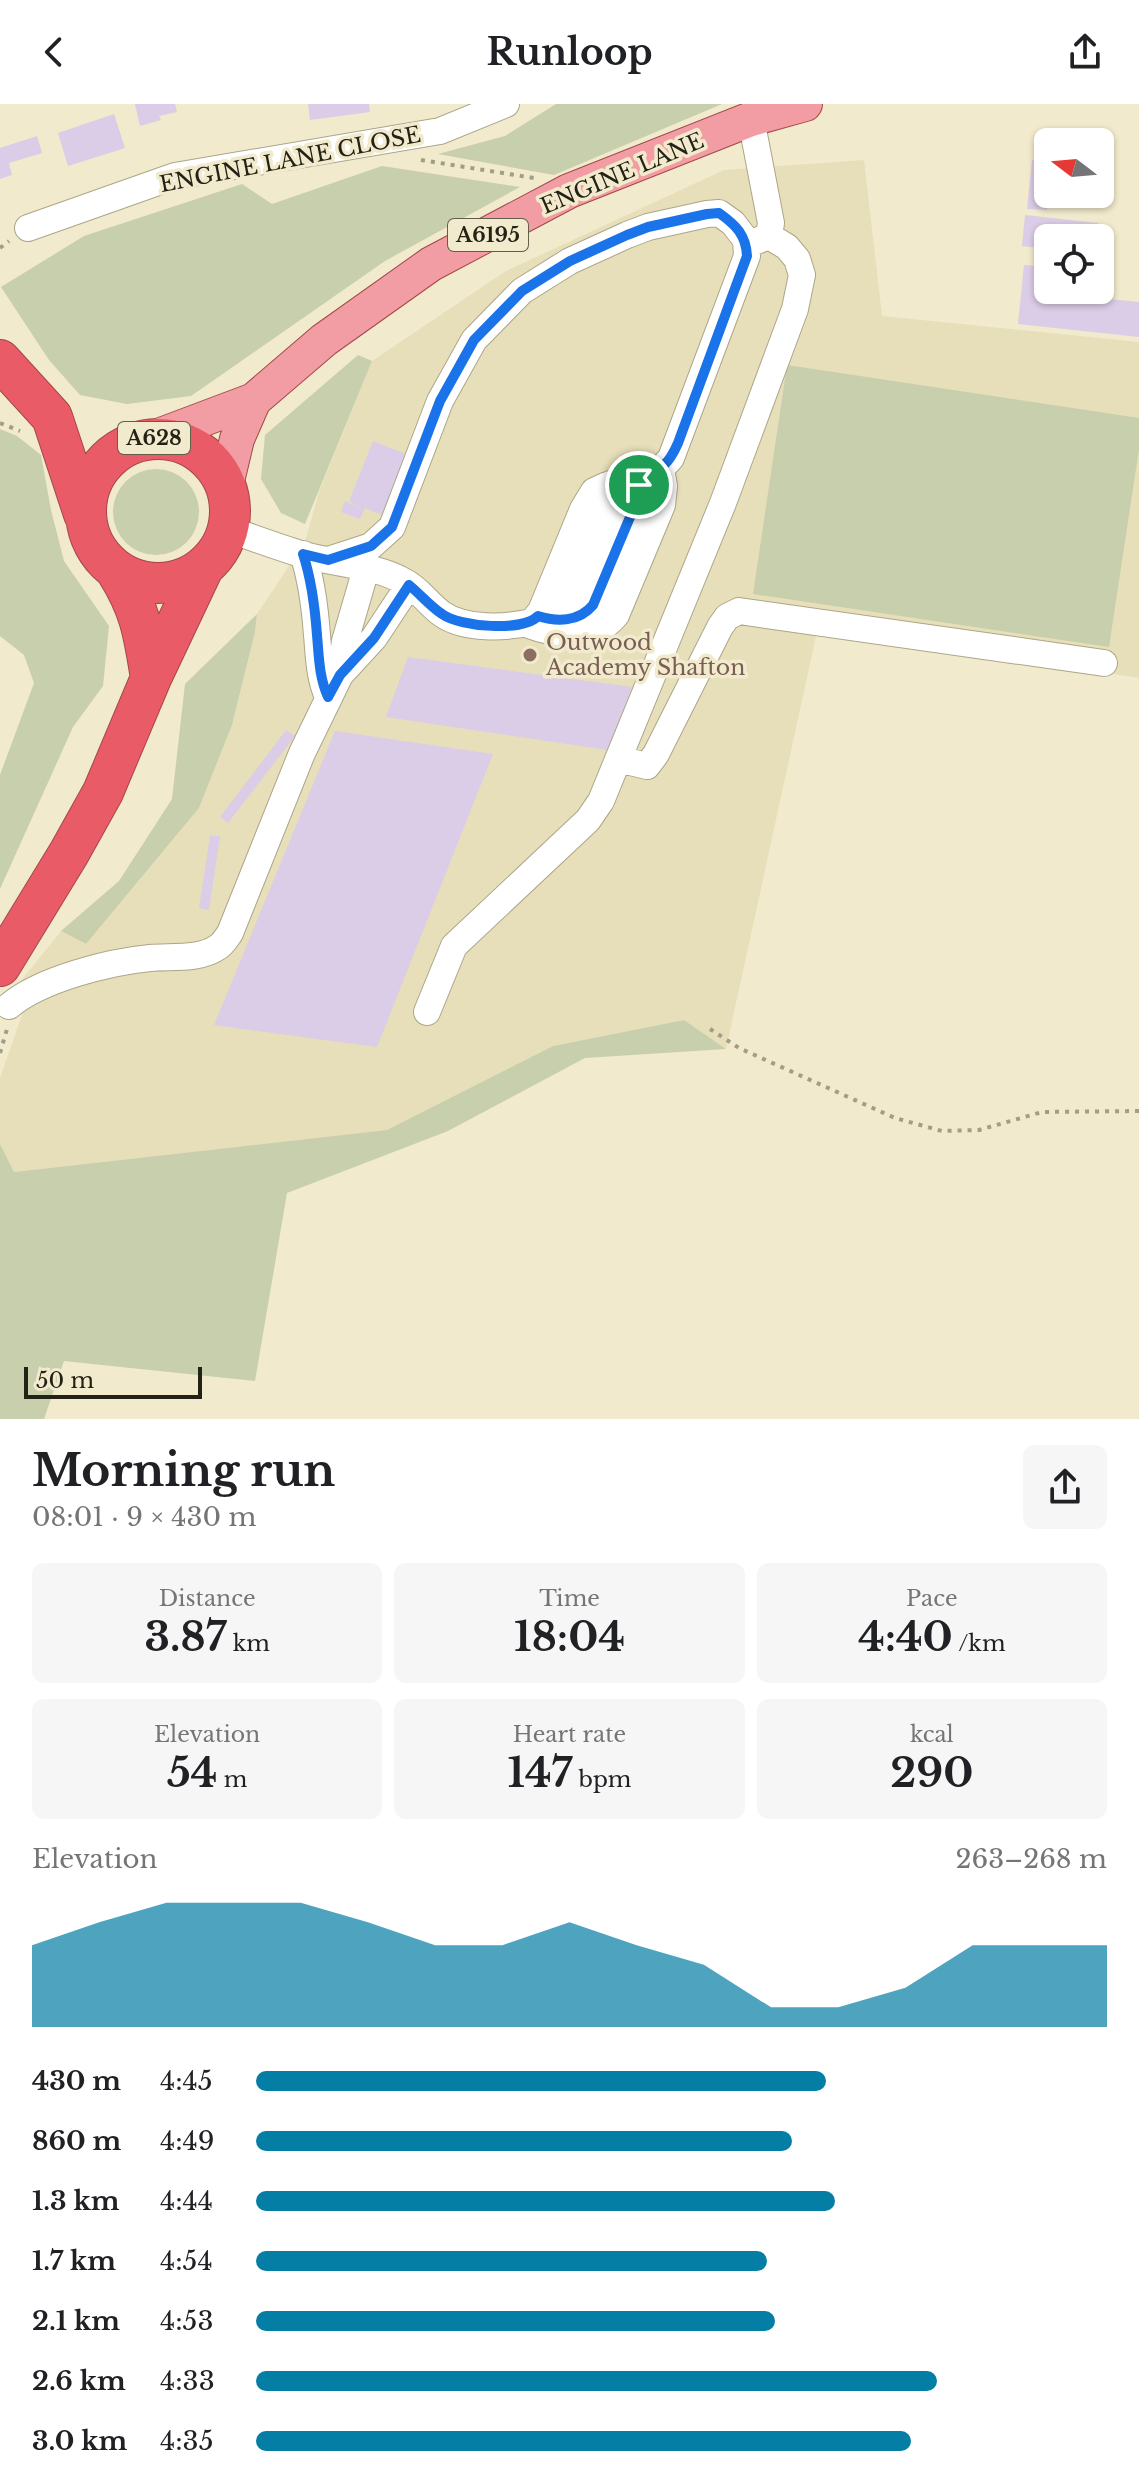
<!DOCTYPE html>
<html lang="en">
<head>
<meta charset="utf-8">
<style>
	body { margin:0; font-family:"Libre Baskerville",serif; background:#f6f6f6; color:#202124; height:100vh; display:flex; flex-direction:column; font-size:30px; white-space:nowrap }
	* { box-sizing:border-box; margin:0 }
	p { font-size:26px; color:#757577 }
	.icon { flex:none; width:44px; height:44px; fill:none; stroke:currentColor; stroke-width:2; stroke-linecap:round; stroke-linejoin:round }
	.map { position:relative; height:1315px; overflow:hidden }
	.panel { display:flex; flex-direction:column; background:#fff; flex:1 }
	.panel>* { flex:none }
	.needle { width:52px; rotate:286deg }
	.controls { position:absolute; left:1034px; top:24px; display:grid; gap:16px }
	.controls a { display:grid; place-items:center; width:80px; height:80px; border-radius:12px; background:#fff; box-shadow:0 2px 6px #0004; font-size:40px }
	.scale { position:absolute; left:24px; bottom:20px; width:178px; box-sizing:border-box; padding-left:8px; border:4px solid #242217; border-top:0; font-size:22px; line-height:28px; white-space:nowrap; color:#242217; -webkit-text-stroke:6px #f1eacc; paint-order:stroke }
	.pin { position:absolute; display:grid; place-items:center; width:68px; height:68px; color:#fff; margin:-34px; border:4px solid #fff; border-radius:50%; box-shadow:0 2px 8px #0007 }
	.round { display:grid; place-items:center; flex:none; width:84px; height:84px; border-radius:12px; background:#f6f6f6 }
	.overview { display:flex; align-items:center; justify-content:space-between; height:136px; padding:0 32px }
	h1 { font-size:44px; font-weight:800; line-height:60px }
	.stats { display:grid; grid-template-columns:repeat(3,1fr); gap:12px; height:136px; padding:8px 32px }
	.stats div { display:grid; align-content:center; border-radius:12px; background:#f6f6f6; text-align:center }
	.stats b { font-size:40px; font-weight:800 }
	.stats small { font-size:22px; font-weight:400 }
	.stats p { font-size:22px }
	.chart { height:224px; padding:16px 32px }
	.chart p { display:flex; justify-content:space-between }
	.chart svg { width:100%; height:144px; margin-top:8px; fill:#047ea5; opacity:.7 }
	ul { padding:0 32px; list-style:none; font-size:26px }
	li { display:grid; grid-template-columns:128px 96px 1fr; align-items:center; height:60px }
	li i { height:20px; border-radius:10px; background:#047ea5 }
	header { display:flex; justify-content:space-between; align-items:center; height:104px; padding:0 32px; background:#fff; font-size:36px; font-weight:800 }
	.map>svg:first-child { display:block }
	.built { fill:#e7dfba }
	.green { fill:#c8cfac }
	.building { fill:#dbcce7 }
	.lines { fill:none; stroke-linecap:round; stroke-linejoin:round }
	.minor-casing { stroke:#aca689; stroke-width:28 }
	.major-casing { stroke:#a4474a; stroke-width:36 }
	.highway-casing { stroke:#a4474a; stroke-width:42 }
	.path { stroke:#a29d86; stroke-width:4; stroke-dasharray:4 6; stroke-linecap:butt }
	.minor { stroke:#fff; stroke-width:26 }
	.major { stroke:#f29da3; stroke-width:34 }
	.highway { stroke:#e95b66; stroke-width:40 }
	.route-casing { stroke:#fff; stroke-width:16 }
	.route { stroke:#1a73e8; stroke-width:10 }
	.education-dot { fill:#8d6e63; stroke:#f1eacc; stroke-width:3 }
	.labels { text-anchor:middle; stroke-width:7; stroke-linejoin:round; paint-order:stroke }
	.shield { fill:#f1eacc; stroke:#625e4d; stroke-width:2 }
	.shield-label { font-size:20px; font-weight:bold; fill:#242217 }
	.street-label { font-size:22px; fill:#242217; stroke:#f1eacc }
	.education-label { font-size:22px; fill:#785e54; stroke:#f1eacc; text-anchor:start }
</style>
</head>
<body>
<header><svg class="icon" aria-label="back" viewBox="0 0 24 24"><path d="M15 5l-7 7 7 7"/></svg>Runloop<svg class="icon" aria-label="share" viewBox="0 0 24 24"><path d="M12 15V3M7 8l5-5 5 5M5 13v7h14v-7"/></svg></header>
<div class="map">
<svg width="1139" height="1315" viewBox="0 0 1139 1315">
	<rect width="100%" height="100%" fill="#f1eacc"/>
	<path class="built" d="M 864,56 L 882,212 L 1139,238 L 1139,574 L 818,523 L 726,945 L 684,916 L 553,942 L 388,1026 L 14,1068 L 0,1040 L 0,974 L 22,911 L 12,888 L 61,827 L 86,840 L 199,704 L 232,621 L 255,528 L 257,510 L 305,438 L 319,388 L 372,257 L 506,167 L 724,66 Z"/>
	<path class="green" d="M 556,0 L 722,0 L 554,71 L 438,50 L 505,32 Z
		M 382,62 L 520,83 L 385,157 L 191,292 L 127,300 L 80,291 L 49,256 L 1,183 L 84,132 L 242,80 L 272,100 Z
		M 358,251 L 372,257 L 305,420 L 281,409 L 261,375 L 265,331 Z
		M 787,261 L 1139,314 L 1139,345 L 1109,543 L 753,490 Z
		M 0,325 L 17,332 L 41,351 L 51,406 L 64,457 L 109,522 L 103,582 L 73,623 L 0,785 L 0,671 L 34,579 L 24,551 L 0,532 Z
		M113 408a43 43 0 1 1 86 0a43 43 0 1 1-86 0Z
		M 257,510 L 255,528 L 232,621 L 199,704 L 86,840 L 61,827 L 119,777 L 172,695 L 185,580 Z
		M 684,916 L 726,945 L 585,954 L 448,1027 L 287,1089 L 255,1277 L 64,1257 L 44,1315 L 0,1315 L 0,1040 L 14,1068 L 387,1026 L 553,942 Z"/>
	<path class="building" d="M 135,0 L 175,0 L 177,8 L 159,12 L 161,16 L 140,22 Z
		M 308,0 L 369,0 L 370,8 L 310,16 Z
		M 114,10 L 125,44 L 68,62 L 58,29 Z
		M 37,32 L 42,49 L 9,59 L 12,71 L 0,75 L 0,44 Z
		M 1032,56 L 1048,57 L 1047,106 L 1027,105 Z
		M 1025,111 L 1098,119 L 1097,134 L 1048,134 L 1048,145 L 1022,142 Z
		M 1024,161 L 1048,163 L 1048,186 L 1090,186 L 1090,193 L 1139,198 L 1139,233 L 1018,220 Z
		M 373,337 L 406,350 L 382,411 L 365,404 L 360,415 L 341,408 L 345,397 L 361,404 L 349,397 Z
		M 408,553 L 632,583 L 608,646 L 386,613 Z
		M 286,626 L 295,632 L 228,719 L 220,713 Z
		M 335,627 L 493,650 L 377,943 L 214,921 Z
		M 210,732 L 220,732 L 209,806 L 199,804 Z"/>
	<g class="lines">
		<defs>
			<path id="minor" d="M 751,15 L 771,119 L 769,132 L 754,138
				M 28,124 L 175,72 L 440,27 L 506,0
				M 228,425 C 253,434 278,443 304,451 C 336,460 376,461 405,478 C 419,485 429,501 442,510 C 465,526 506,524 532,518 L 541,507 L 583,405 L 594,387 L 605,382 L 661,365 L 671,354 L 747,152 L 746,136 L 733,119 L 719,109 L 707,110 L 648,123 L 627,131 L 570,157 L 522,187 L 474,236 L 440,297 L 392,423 L 371,442 L 328,456
				M 303,450 C 312,477 315,504 317,531 C 319,553 319,573 328,593
				M 543,504 L 561,505 L 566,501 L 608,399 L 610,380
				M 547,515 C 565,517 581,516 593,501 L 633,406 L 638,391 L 639,372
				M 526,520 C 556,531 594,538 616,511 L 662,401 L 664,382 L 661,365
				M 340,571 L 374,534 L 409,481
				M 618,655 L 647,662 L 656,650 L 720,523 L 727,513 L 739,507 L 1104,559
				M 9,902 C 41,875 109,858 150,854 C 171,852 200,856 218,843 C 223,840 227,833 230,829 L 302,649 L 340,571 L 345,537 L 366,465
				M 427,908 L 454,842 L 588,716 L 601,697 L 723,399 L 795,205 L 802,171 L 797,155 L 787,143 L 769,132"/>
			<path id="major" d="M 153,334 L 254,296 L 324,236 L 431,160 L 569,87 L 751,15 L 805,0
				M 226,381 L 237,335 L 254,296"/>
			<path id="highway" d="M 0,256 L 52,313 L 84,410
				M86 407a72 72 0 1 1 144 0a72 72 0 1 1-144 0Z
				M 117,468 C 141,506 144,531 151,574
				M 0,862 L 69,749 L 103,688 L 151,574 L 203,464"/>
		</defs>
		<use href="#minor" class="minor-casing"/>
		<use href="#major" class="major-casing"/>
		<use href="#highway" class="highway-casing"/>
		<path class="path" d="M 421,56 L 534,74
			M 0,144 L 9,137
			M 0,319 L 20,327
			M 710,925 L 739,944 L 895,1014 L 942,1027 L 979,1026 L 1042,1008 L 1139,1007
			M 0,949 L 7,925"/>
		<use href="#minor" class="minor"/>
		<use href="#major" class="major"/>
		<use href="#highway" class="highway"/>
	</g>
	<g class="lines">
		<defs>
			<path id="route" d="M 719,109 C 736,121 746,131 747,152 L 678,339 C 668,362 662,365 639,372 L 638,391 L 633,406 L 593,501 C 579,518 557,518 538,512 C 523,528 460,523 442,510 C 430,502 420,490 409,481 L 374,534 L 340,571 L 328,593 C 319,573 319,553 317,531 C 315,504 312,477 303,450 L 328,456 L 371,442 L 392,423 L 440,297 L 474,236 L 522,187 L 570,157 L 627,131 L 648,123 L 707,110 Z"/>
		</defs>
		<use href="#route" class="route-casing"/>
		<use href="#route" class="route"/>
	</g>
	<circle class="education-dot" cx="530" cy="551" r="8"/>
	<g class="labels">
		<g class="shield">
			<rect x="448" y="115" width="80" height="32" rx="6"/>
			<rect x="118" y="318" width="72" height="32" rx="6"/>
		</g>
		<g class="shield-label">
			<text x="488" y="138">A6195</text>
			<text x="154" y="341">A628</text>
		</g>
		<g class="street-label">
			<text transform="translate(290 55) rotate(-11)" y="8">ENGINE LANE CLOSE</text>
			<text transform="translate(622 69) rotate(-23)" y="8">ENGINE LANE</text>
		</g>
		<g class="education-label">
			<text x="546" y="546">Outwood<tspan x="546" dy="25">Academy Shafton</tspan></text>
		</g>
	</g>
</svg>
<div class="controls">
<a><svg class="needle" viewBox="-14 -14 28 28"><path d="M0-13l5 13h-10z" fill="#e53935"/><path d="M0 13l5-13h-10z" fill="#757577"/></svg></a>
<a><svg class="icon" aria-label="locate" viewBox="0 0 24 24"><circle cx="12" cy="12" r="6"/><path d="M12 2v4M12 18v4M2 12h4M18 12h4"/></svg></a>
</div>
<div class="scale">50 m</div>
<div class="pin" style="left:639px;top:381px;background:#1e9e55"><svg class="icon" aria-label="arrive" viewBox="0 0 24 24"><path d="M6 21V4h12l-3 4 3 4H6"/></svg></div>
</div>
<section class="panel">
<div class="overview"><div><h1>Morning run</h1><p>08:01 · 9 × 430 m</p></div><a class="round"><svg class="icon" aria-label="share" viewBox="0 0 24 24"><path d="M12 15V3M7 8l5-5 5 5M5 13v7h14v-7"/></svg></a></div>
<div class="stats">
<div><p>Distance</p><b>3.87<small> km</small></b></div>
<div><p>Time</p><b>18:04</b></div>
<div><p>Pace</p><b>4:40<small> /km</small></b></div>
</div>
<div class="stats">
<div><p>Elevation</p><b>54<small> m</small></b></div>
<div><p>Heart rate</p><b>147<small> bpm</small></b></div>
<div><p>kcal</p><b>290</b></div>
</div>
<div class="chart"><p><span>Elevation</span>263–268 m</p>
<svg viewBox="0 0 160 44" preserveAspectRatio="none"><path d="M0 44V19L10 12L20 6L30 6L40 6L50 12L60 19L70 19L80 12L90 19L100 25L110 38L120 38L130 32L140 19L150 19L160 19V44z"/></svg>
</div>
<ul>
<li><b>430 m</b>4:45<i style="width:67%"></i></li>
<li><b>860 m</b>4:49<i style="width:63%"></i></li>
<li><b>1.3 km</b>4:44<i style="width:68%"></i></li>
<li><b>1.7 km</b>4:54<i style="width:60%"></i></li>
<li><b>2.1 km</b>4:53<i style="width:61%"></i></li>
<li><b>2.6 km</b>4:33<i style="width:80%"></i></li>
<li><b>3.0 km</b>4:35<i style="width:77%"></i></li>
</ul>
</section>
</body>
</html>
